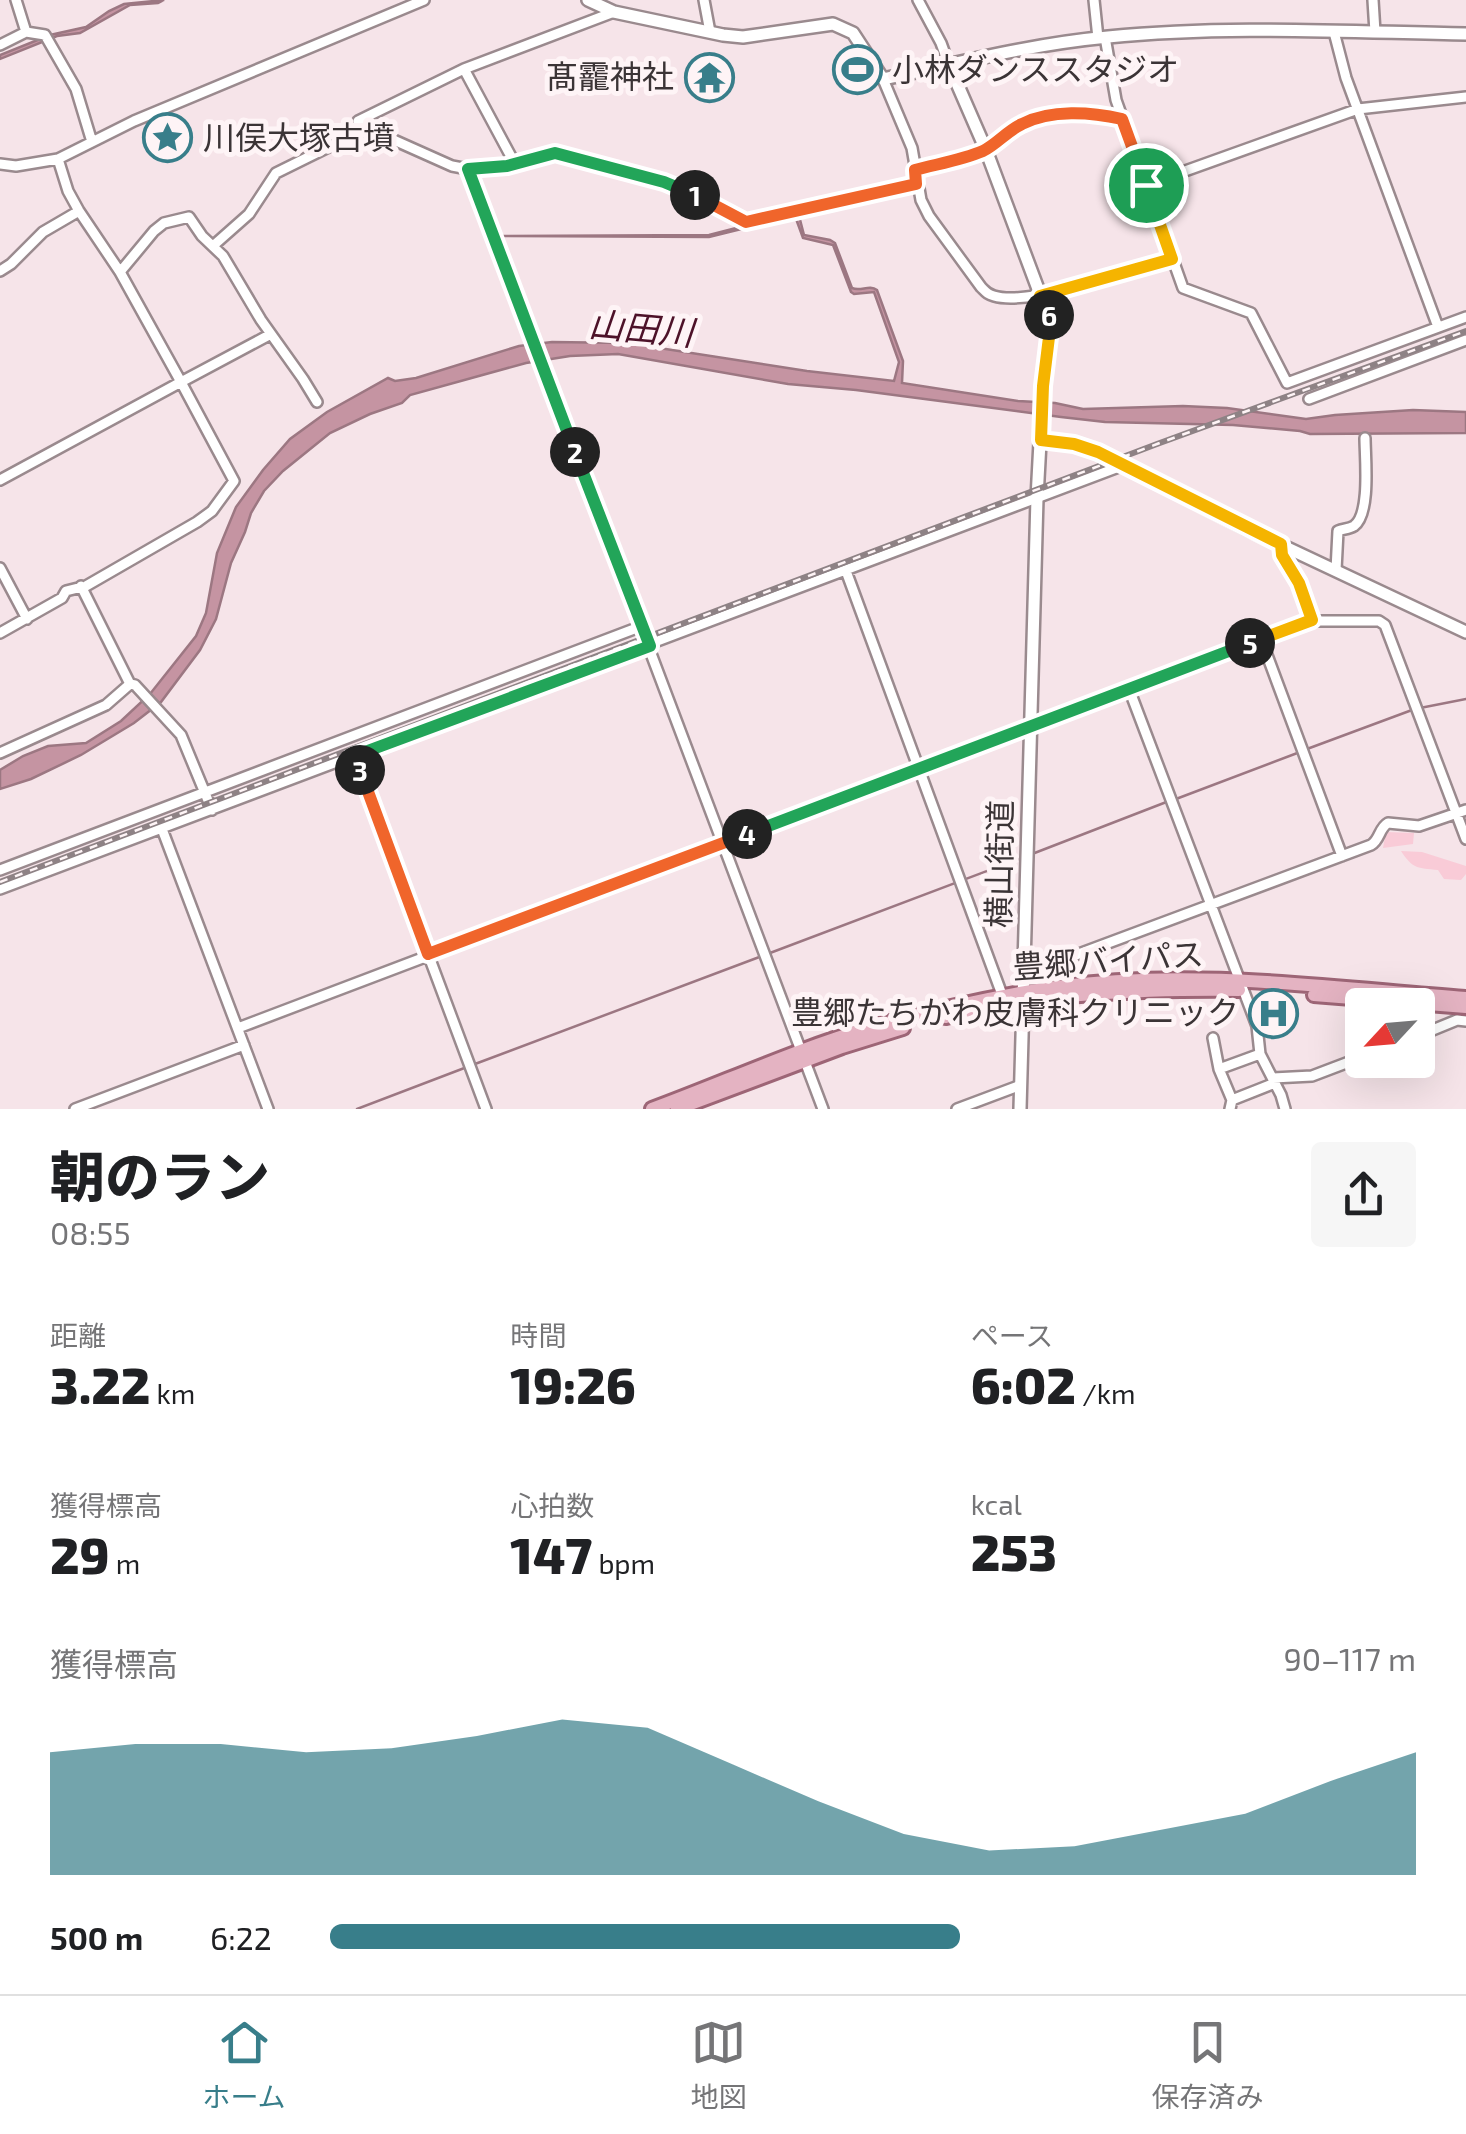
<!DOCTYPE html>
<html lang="ja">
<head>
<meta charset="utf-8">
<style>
	body { margin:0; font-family:"Exo 2","Noto Sans JP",sans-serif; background:#f6f6f6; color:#202124; height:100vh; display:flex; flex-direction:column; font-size:38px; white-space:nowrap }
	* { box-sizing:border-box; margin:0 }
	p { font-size:32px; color:#757577 }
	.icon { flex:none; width:55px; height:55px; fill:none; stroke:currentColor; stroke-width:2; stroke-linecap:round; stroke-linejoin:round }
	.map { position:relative; height:1109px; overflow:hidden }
	.details { display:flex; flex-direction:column; background:#fff; flex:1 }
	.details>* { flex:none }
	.needle { width:65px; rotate:244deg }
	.controls { position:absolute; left:1345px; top:988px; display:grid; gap:20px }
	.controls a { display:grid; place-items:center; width:90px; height:90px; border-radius:10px; background:#fff; box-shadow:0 10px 40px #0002; font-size:50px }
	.pin { position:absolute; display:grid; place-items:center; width:85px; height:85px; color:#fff; margin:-42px; border:5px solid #fff; border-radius:50%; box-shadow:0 2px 10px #0007 }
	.km { position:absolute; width:50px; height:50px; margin:-25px; border-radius:50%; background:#222; color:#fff; font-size:28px; line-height:50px; text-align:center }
	.round { display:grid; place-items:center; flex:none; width:105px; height:105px; border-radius:10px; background:#f6f6f6 }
	.overview { display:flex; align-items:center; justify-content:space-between; height:170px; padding:0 50px }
	h1 { font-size:55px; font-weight:800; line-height:75px }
	.stats { display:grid; grid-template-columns:repeat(3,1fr); gap:15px; height:170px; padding:10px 50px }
	.stats div { display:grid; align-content:center }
	.stats b { font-size:50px; font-weight:800 }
	.stats small { font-size:28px; font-weight:400 }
	.stats p { font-size:28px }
	.chart { height:280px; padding:20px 50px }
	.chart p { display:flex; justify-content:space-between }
	.chart svg { width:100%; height:180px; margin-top:10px; fill:#387e8a; opacity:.7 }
	ul { padding:0 50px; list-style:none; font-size:32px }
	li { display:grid; grid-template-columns:160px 120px 1fr; align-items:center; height:75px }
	li i { height:25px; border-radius:12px; background:#387e8a }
	.menu { display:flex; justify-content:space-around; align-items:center; height:140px; border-top:2px solid #e0e0e0; background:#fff; font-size:28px; color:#757577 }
	.menu a { display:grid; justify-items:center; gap:5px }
	.menu .on { color:#387e8a }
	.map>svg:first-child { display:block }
	.green { fill:#f9cbd7 }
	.water { fill:#c594a2; stroke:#9c7782; stroke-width:2.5 }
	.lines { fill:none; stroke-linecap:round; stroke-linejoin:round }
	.stream { stroke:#9c7782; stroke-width:2.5 }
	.street-casing { stroke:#9a8a8e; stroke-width:14 }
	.secondary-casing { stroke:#9a8a8e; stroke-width:16 }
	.primary-casing { stroke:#9d6576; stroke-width:18 }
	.street { stroke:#fff; stroke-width:9 }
	.secondary { stroke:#fff; stroke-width:11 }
	.primary { stroke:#e4b3c2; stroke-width:12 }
	.rail-casing { stroke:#8e8285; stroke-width:6 }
	.rail { stroke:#fef4f6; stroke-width:2.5; stroke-dasharray:8; stroke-linecap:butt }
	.split-1-casing { stroke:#fff; stroke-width:20 }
	.split-2-casing { stroke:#fff; stroke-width:20 }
	.split-3-casing { stroke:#fff; stroke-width:20 }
	.split-4-casing { stroke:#fff; stroke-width:20 }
	.split-5-casing { stroke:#fff; stroke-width:20 }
	.split-6-casing { stroke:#fff; stroke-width:20 }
	.split-7-casing { stroke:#fff; stroke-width:20 }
	.split-1 { stroke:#f0652b; stroke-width:12 }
	.split-2 { stroke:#22a559; stroke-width:12 }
	.split-3 { stroke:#22a559; stroke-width:12 }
	.split-4 { stroke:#f0652b; stroke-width:12 }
	.split-5 { stroke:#22a559; stroke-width:12 }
	.split-6 { stroke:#f5b400; stroke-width:12 }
	.split-7 { stroke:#f5b400; stroke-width:12 }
	.labels { text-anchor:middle; stroke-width:10; stroke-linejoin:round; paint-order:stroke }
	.poi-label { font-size:32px; fill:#3b3436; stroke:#fef4f6; text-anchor:start }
	.street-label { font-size:32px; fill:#3b3436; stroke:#fef4f6 }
	.water-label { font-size:35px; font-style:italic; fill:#4d1229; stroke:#fef4f6 }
</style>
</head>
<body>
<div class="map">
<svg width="1466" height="1109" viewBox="0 0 1466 1109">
	<rect width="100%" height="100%" fill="#f6e4e9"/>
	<path class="green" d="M 1386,832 L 1414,833 L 1413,844 L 1383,848 Z
		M 1401,851 L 1422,852 L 1466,866 L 1466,874 L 1461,880 L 1444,879 L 1438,870 C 1417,868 1413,869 1401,851 Z"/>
	<path class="water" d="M 164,0 L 158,3 L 130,5 L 80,33 L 57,36 L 0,59 L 0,55 L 50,35 L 86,27 L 109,11 L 124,4 Z
		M 798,212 L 804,235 L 830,240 L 835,243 L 852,288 C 861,292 869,284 877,290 L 903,361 L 902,383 L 1018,401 L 1055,403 L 1083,409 L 1183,406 L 1227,408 L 1306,419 L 1335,415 L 1413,410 L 1466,412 L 1466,433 L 1310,434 L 1300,431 L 1233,425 L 1105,422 L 1061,417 L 856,390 L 788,384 L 618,354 L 570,356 L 526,363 L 410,395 L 402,403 L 370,414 L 330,433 L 283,471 L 264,491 L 251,513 L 245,532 L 231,563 L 216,619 L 200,650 L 161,702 L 134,723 L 81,755 L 31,779 L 0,789 L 0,770 L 23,756 L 48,746 L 86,743 L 121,721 L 150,694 L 196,636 L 206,613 L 217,553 L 236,507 L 263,470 L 290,439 L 327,412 L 388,378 L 395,381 L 416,378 L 519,346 L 552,342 L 627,343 L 807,371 L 894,381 L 899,362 L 874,292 L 854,294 L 851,292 L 833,245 L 803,238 L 795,216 L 709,237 L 498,236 L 709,235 Z"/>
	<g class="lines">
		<path class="stream" d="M 1420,708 L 1466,699
			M 1307,749 L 1412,710
			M 1176,799 L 1300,752
			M 1032,854 L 1169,801
			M 770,953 L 1024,857
			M 475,1064 L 762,956
			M 357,1109 L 467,1067"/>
		<defs>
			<path id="street" d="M 16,0 L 26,32 L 45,35 L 76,89 L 92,142
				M 704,0 L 710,32
				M 918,0 L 941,43 L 949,65
				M 1094,0 L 1098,38
				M 1373,0 L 1375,32
				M 1334,32 L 1346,78 L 1438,327
				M 1105,37 L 1116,100 L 1183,288 L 1251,313 L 1287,383 L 1466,317
				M 0,45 L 26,32
				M 464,69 L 515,164
				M 883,79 L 912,148 L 921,200 L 929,216 L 981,287 C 986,292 987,294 994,296 C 1030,307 1134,270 1172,259
				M 363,130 L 358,121 L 464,69 L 614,12
				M 58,159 L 134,121 L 424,0
				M 0,164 L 16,166 L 58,159 L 68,191 L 79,211 L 120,272 L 181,382 L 0,480
				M 468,169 L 823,1109
				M 915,170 C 937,164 962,160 983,151 C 992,146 999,137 1008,132 C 1041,110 1085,111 1122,119
				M 1146,185 L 1358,109 L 1466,97
				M 214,245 L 249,214 L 276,173 L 363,130 L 387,137 L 452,166 L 468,169 L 507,167 L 555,153 L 664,183 L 698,196 L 746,221 L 917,184
				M 0,271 L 11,264 L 43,232 L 79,211
				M 120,272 L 154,231 L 164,223 L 189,217 L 202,236 L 223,256 L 261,320 L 303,379 L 317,402
				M 1309,399 L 1466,340
				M 1281,544 L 1282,555 L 1299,583 L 1311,621
				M 0,568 L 27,619
				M 1336,570 L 1338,531 C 1343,529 1349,529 1354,526 C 1371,514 1365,457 1365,438
				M 846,571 L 1004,1000
				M 81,586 L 130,684
				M 0,633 L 62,598 L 66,591 L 86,586 L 197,522 L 212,511 L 234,481 L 181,382 L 271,334
				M 1261,639 L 1342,856
				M 1129,689 L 1257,1026 L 1260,1054 L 1281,1095 L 1285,1109
				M 0,753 L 106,705 L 130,684 L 135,685 L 181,735 L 212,810
				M 354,756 L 486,1109
				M 162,829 L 268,1109
				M 0,870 L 642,626
				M 0,889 L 1124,465
				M 1025,974 L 1371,845 C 1380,840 1379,828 1388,823 L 1419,826 L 1466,810
				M 238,1028 L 1311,621 L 1379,621 L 1385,625 L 1466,839
				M 1418,1036 L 1457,1020 L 1466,1021
				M 1213,1038 L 1219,1069 L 1232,1100 L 1230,1109
				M 1219,1069 L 1260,1054
				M 1273,1078 L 1312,1076 L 1362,1057
				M 1232,1100 L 1275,1083
				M 75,1109 L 244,1045
				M 957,1109 L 1021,1085"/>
			<path id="secondary" d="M 588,0 L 614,12 L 723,35 L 743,37 L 833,24 L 853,33 L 883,79 C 958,63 1032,44 1108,37 C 1227,25 1347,32 1466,34
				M 949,65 L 986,150 L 1050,321 L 1043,386 L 1037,498 L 1020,1109
				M 1041,440 L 1075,444 L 1098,452 L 1245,528 L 1466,632"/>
			<path id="primary" d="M 1314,995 L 1466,1007
				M 946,1017 C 1042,993 1141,989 1239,990
				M 652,1109 C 725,1082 797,1049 872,1027 C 933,1010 995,996 1057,987 C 1192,968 1331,988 1466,998
				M 677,1109 L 842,1047 L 903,1028"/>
		</defs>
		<use href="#street" class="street-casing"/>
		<use href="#secondary" class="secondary-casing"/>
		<use href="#primary" class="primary-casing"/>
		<use href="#street" class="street"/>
		<use href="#secondary" class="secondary"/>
		<use href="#primary" class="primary"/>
		<defs>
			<path id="rail" d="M 0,882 L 1157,444 L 1466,331"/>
		</defs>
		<use href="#rail" class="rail-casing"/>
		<use href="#rail" class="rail"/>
	</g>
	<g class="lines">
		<defs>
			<path id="split-1" d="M 695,195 L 746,222 L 916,184 L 915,170 C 937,164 962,160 983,151 C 997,144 1007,131 1022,124 C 1051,109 1091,112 1122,119 L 1146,185"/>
			<path id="split-2" d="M 575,452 L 468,169 L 507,166 L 555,153 L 664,182 L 695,195"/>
			<path id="split-3" d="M 360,770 L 354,756 L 650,646 L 575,452"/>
			<path id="split-4" d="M 360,770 L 428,954 L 747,834"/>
			<path id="split-5" d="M 747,834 L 1250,643"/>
			<path id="split-6" d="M 1049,315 L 1050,329 L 1043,386 L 1041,440 L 1074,444 L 1098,452 L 1281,544 L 1282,555 L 1299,583 L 1312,620 L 1250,643"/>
			<path id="split-7" d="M 1049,315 L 1040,296 L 1172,259 L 1146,185"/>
		</defs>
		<use href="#split-1" class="split-1-casing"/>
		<use href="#split-2" class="split-2-casing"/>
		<use href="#split-3" class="split-3-casing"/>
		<use href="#split-4" class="split-4-casing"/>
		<use href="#split-5" class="split-5-casing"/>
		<use href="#split-6" class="split-6-casing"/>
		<use href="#split-7" class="split-7-casing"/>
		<use href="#split-1" class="split-1"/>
		<use href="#split-2" class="split-2"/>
		<use href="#split-3" class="split-3"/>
		<use href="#split-4" class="split-4"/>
		<use href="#split-5" class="split-5"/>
		<use href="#split-6" class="split-6"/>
		<use href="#split-7" class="split-7"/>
	</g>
	<defs>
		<symbol id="stadium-ring" viewBox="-11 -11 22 22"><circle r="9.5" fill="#fef4f6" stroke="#387e8a" stroke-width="1.5"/><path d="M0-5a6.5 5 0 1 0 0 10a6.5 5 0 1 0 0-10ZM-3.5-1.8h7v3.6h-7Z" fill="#387e8a"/></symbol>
		<symbol id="temple-ring" viewBox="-11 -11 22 22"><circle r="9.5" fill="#fef4f6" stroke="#387e8a" stroke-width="1.5"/><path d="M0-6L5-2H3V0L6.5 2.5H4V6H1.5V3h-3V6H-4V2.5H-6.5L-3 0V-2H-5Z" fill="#387e8a"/></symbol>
		<symbol id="sight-ring" viewBox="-11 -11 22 22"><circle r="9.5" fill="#fef4f6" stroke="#387e8a" stroke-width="1.5"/><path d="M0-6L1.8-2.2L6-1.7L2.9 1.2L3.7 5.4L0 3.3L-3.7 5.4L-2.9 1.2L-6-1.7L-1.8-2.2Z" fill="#387e8a"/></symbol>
		<symbol id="hospital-ring" viewBox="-11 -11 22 22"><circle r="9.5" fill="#fef4f6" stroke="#387e8a" stroke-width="1.5"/><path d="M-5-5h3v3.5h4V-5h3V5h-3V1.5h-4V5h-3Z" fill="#387e8a"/></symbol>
	</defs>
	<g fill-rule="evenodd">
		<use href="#stadium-ring" x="830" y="42" width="55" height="55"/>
		<use href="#temple-ring" x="682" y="50" width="55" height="55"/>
		<use href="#sight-ring" x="140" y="110" width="55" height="55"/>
		<use href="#hospital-ring" x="1246" y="986" width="55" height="55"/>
	</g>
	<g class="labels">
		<g class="poi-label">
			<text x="892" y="81">小林ダンススタジオ</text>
			<text x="674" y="88" text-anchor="end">髙靇神社</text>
			<text x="203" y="149">川俣大塚古墳</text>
			<text x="1239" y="1024" text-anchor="end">豊郷たちかわ皮膚科クリニック</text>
		</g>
		<g class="street-label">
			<text transform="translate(1000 864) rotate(-89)" y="11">横山街道</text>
			<text transform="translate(1108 961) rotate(-4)" y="11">豊郷バイパス</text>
		</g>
		<g class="water-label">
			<text transform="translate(641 329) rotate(5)" y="12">山田川</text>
		</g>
	</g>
</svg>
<div class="controls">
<a><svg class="needle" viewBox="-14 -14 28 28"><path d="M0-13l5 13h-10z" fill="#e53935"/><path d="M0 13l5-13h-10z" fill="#757577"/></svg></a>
</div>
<div class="pin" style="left:1146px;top:185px;background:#1e9e55"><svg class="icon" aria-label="arrive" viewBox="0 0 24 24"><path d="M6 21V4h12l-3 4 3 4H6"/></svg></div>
<b class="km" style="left:695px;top:195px">1</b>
<b class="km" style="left:575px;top:452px">2</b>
<b class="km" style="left:360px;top:770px">3</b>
<b class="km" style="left:747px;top:834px">4</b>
<b class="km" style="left:1250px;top:643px">5</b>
<b class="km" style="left:1049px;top:315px">6</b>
</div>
<section class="details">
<div class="overview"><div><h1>朝のラン</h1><p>08:55</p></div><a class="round"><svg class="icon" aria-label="share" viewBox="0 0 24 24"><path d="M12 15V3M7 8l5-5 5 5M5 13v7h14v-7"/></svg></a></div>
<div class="stats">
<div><p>距離</p><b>3.22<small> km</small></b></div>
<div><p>時間</p><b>19:26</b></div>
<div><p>ペース</p><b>6:02<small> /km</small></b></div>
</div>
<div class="stats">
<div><p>獲得標高</p><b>29<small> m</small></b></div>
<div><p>心拍数</p><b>147<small> bpm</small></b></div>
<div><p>kcal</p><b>253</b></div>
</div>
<div class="chart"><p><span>獲得標高</span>90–117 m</p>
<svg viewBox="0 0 160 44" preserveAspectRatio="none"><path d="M0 44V14L10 12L20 12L30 14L40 13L50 10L60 6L70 8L80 17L90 26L100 34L110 38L120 37L130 33L140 29L150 21L160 14V44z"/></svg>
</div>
<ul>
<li><b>500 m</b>6:22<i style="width:58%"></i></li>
</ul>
</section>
<nav class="menu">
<a class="on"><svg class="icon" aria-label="home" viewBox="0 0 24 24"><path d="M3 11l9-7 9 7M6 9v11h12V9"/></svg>ホーム</a>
<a><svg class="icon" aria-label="map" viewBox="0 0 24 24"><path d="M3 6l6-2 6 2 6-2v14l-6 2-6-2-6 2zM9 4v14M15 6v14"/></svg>地図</a>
<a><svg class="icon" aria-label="saved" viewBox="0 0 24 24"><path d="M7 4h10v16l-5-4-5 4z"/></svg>保存済み</a>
</nav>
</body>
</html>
